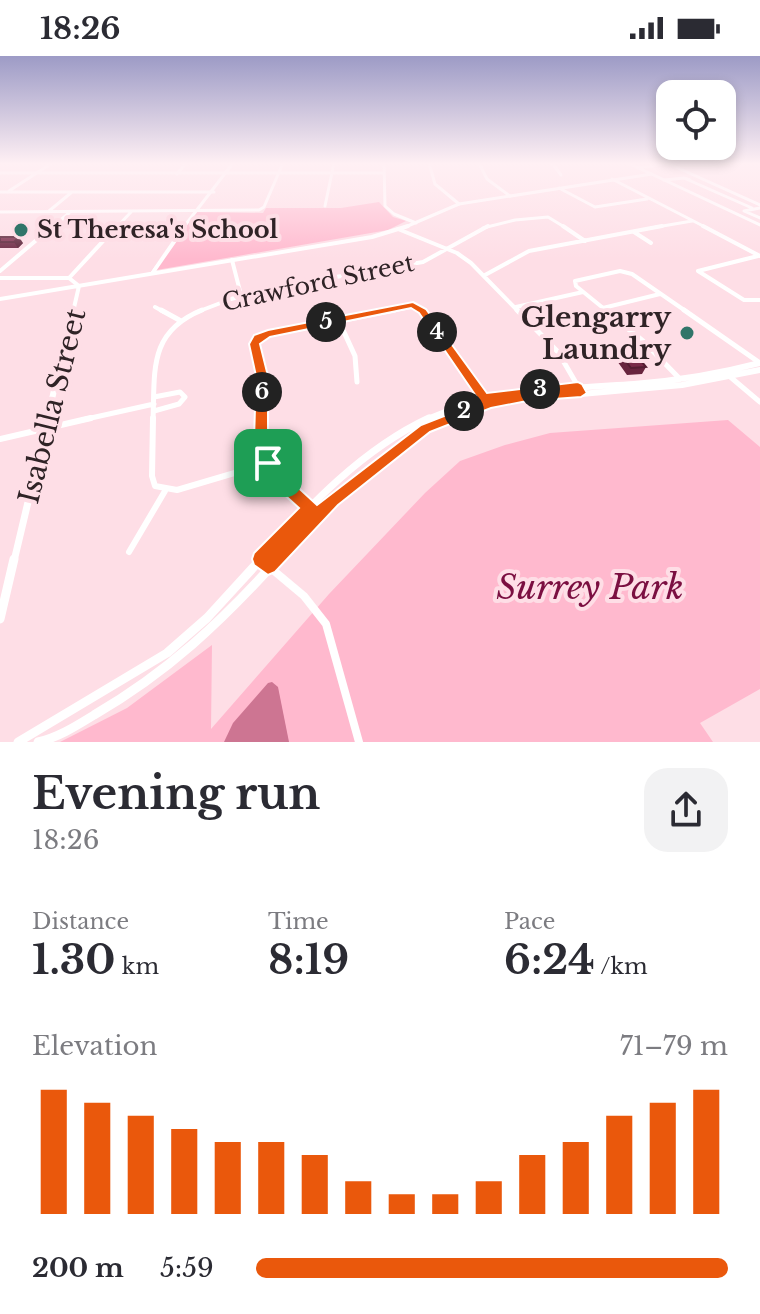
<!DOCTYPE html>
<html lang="en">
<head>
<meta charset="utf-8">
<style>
	body { margin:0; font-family:"Libre Baskerville",serif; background:#f2f2f3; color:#2b2b33; height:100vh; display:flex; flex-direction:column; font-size:30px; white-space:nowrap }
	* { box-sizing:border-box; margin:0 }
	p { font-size:26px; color:#7c7c81 }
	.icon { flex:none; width:44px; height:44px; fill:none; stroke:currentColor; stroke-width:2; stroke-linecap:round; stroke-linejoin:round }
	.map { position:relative; height:686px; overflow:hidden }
	.drawer { display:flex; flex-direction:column; background:#fff; flex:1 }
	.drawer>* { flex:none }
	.tools { position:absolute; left:656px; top:24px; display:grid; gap:16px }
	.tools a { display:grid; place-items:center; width:80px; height:80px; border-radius:16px; background:#fff; box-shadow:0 4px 12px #0003; font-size:40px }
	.pin { position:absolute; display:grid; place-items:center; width:68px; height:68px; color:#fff; margin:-34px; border-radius:16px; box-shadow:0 4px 12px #0006 }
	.km { position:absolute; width:40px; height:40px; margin:-20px; border-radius:50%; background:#222; color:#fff; font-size:22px; line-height:40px; text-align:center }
	.round { display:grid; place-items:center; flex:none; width:84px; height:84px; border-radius:24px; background:#f2f2f3 }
	.summary { display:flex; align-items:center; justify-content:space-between; height:136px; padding:0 32px }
	h1 { font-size:44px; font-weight:700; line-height:60px }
	.stats { display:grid; grid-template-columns:repeat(3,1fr); gap:12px; height:136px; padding:8px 32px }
	.stats div { display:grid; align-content:center }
	.stats b { font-size:40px; font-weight:700 }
	.stats small { font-size:22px; font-weight:400 }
	.stats p { font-size:22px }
	.chart { height:224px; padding:16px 32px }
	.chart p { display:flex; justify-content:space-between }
	.chart svg { width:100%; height:144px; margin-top:8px; stroke:#ea580c; stroke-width:6 }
	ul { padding:0 32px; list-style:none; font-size:26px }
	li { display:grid; grid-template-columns:128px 96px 1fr; align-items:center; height:60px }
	li i { height:20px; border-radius:10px; background:#ea580c }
	.status { display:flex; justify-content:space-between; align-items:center; height:56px; padding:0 40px; background:#fff; direction:ltr }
	.status svg { height:22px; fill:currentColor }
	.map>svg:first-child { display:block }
	.green { fill:#ffb9ce }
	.water { fill:#cd7592 }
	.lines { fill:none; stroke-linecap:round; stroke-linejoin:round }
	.minor-far4 { stroke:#fff; stroke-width:3 }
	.minor-far3 { stroke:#fff; stroke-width:4 }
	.minor-far2 { stroke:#fff; stroke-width:5 }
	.minor-far1 { stroke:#fff; stroke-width:6 }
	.minor { stroke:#fff; stroke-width:8 }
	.tertiary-far4 { stroke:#fff; stroke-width:3 }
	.tertiary-far3 { stroke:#fff; stroke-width:4 }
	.tertiary-far2 { stroke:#fff; stroke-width:6 }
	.tertiary-far1 { stroke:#fff; stroke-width:7 }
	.tertiary { stroke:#fff; stroke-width:9 }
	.wall { fill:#68243e }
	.shaded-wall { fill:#551d32 }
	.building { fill:#792a48; stroke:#551d32; stroke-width:2 }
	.route { fill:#ea580c; stroke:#fff; stroke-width:2; fill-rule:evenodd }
	.poi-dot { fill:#307569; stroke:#fedee6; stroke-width:3 }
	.labels { text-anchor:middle; stroke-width:8; stroke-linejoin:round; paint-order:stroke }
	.far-poi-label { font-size:24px; font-weight:bold; fill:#2f2326; stroke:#fedee6; text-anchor:start }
	.far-street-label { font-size:24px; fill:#2f2326; stroke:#fedee6 }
	.poi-label { font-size:28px; font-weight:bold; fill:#2f2326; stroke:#fedee6; text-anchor:end }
	.street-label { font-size:28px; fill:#2f2326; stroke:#fedee6 }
	.near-park-label { font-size:34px; font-style:italic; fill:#7b0f41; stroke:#fedee6 }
</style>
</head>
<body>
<div class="status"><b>18:26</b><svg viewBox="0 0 49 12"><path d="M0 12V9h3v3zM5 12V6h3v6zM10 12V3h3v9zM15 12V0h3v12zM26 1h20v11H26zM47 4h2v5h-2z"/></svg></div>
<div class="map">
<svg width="760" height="686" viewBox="0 0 760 686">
	<rect width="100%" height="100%" fill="#fedee6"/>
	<path class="green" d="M 379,146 L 393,161 L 406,165 L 388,174 L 151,215 L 195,156 L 263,157 L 266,152 L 341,152 Z
		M 728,364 L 760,391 L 760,633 L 700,667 L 713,686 L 60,686 L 127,652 L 212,589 L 211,673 L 329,538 L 425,437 L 460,405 L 505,389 L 550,377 Z"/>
	<path class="water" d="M 268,627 L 272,626 L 278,631 L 289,686 L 224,686 L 233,667 Z"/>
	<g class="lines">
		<path class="minor-far4" d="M 384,107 L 385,150 L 394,158 L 416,167
			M 429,107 L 435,128 L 459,148
			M 479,107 L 487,123 L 510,140
			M 552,107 L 561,119
			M 667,107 L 760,149
			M 0,117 L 384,117
			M 177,118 L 186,107
			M 612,123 L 707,172
			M 664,124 L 684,122
			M 690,124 L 684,122 L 752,152
			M 559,132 L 595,151 L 647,143
			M 9,135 L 52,107
			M 0,136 L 214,136
			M 325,150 L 334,107
			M 760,152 L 744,155 L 760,162
			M 49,155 L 72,136
			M 0,156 L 259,154 L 264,151 L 283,107
			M 51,172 L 69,157
			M 116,172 L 131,156
			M 483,172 L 515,164 L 548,161 L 566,172
			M 651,172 L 692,165"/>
		<path class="minor-far3" d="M 563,170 L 585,185
			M 703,170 L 760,200
			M 398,173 L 457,197 L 471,207 L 519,256
			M 634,176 L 651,187
			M 758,200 L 698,215 L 744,244 L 760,244
			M 232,204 L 241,239
			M 0,215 L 53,170
			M 485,219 L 529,195 L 662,170
			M 0,222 L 69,222 L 79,230
			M 69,222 L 117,170
			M 155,251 L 164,256
			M 516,251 L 583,236
			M 603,252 L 660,238
			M 197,256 L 231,243 L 272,232 L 423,206 L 488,170
			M 385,256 L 416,250 L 423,256
			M 608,256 L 576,230 L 575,225 L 620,215 L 632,218 L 687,256"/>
		<path class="minor-far2" d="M 161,254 L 181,265
			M 421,254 L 487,347
			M 517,254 L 558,296 L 579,332
			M 605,254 L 643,285 L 680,323
			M 684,254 L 760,307
			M 338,263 L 355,300 L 357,326
			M 728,319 L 760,346
			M 154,341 L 180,336 L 185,341 L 179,348 L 154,355
			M 82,364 L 154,348
			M 153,364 C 155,315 148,276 202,254
			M 261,364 L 262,320 L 255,288 L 258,281 L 395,254"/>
		<path class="minor-far1" d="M 153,362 L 152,420 L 155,430 L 177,434 L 268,407
			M 261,362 C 260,412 284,427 318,458
			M 0,383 L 91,362
			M 129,496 L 165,435"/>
		<path class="minor" d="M 261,504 L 304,540 L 326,568 L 359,686"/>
		<path class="tertiary-far4" d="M 628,107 L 760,169
			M 638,112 L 669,107
			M 183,172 L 233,107
			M 403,172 L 459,148 L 652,118"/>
		<path class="tertiary-far3" d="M 153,216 L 185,170
			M 0,243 L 372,181 L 408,170
			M 73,256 L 79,230"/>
		<path class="tertiary-far2" d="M 47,364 L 73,254
			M 425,364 C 492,334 561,333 634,328 C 676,325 718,318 760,307
			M 442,364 L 502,345 L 682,329 L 760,314"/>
		<path class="tertiary-far1" d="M 14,505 L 48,362
			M 259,505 C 308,451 362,393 429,362
			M 276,505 C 327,450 379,396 446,362"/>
		<path class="tertiary" d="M 0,563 L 14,503
			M 18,686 L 167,597 L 207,562 L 261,503
			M 38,686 C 59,681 76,670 94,659 C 168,616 221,566 278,503"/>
	</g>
	<path class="wall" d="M 0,181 L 23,187 L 18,192 L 0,192 Z
		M 619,296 L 646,311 L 642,318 L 627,319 L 615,302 Z"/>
	<path class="shaded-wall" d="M 19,181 L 23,187 L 18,192 L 14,186 Z"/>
	<path class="building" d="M 0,181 L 19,181 L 14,186 L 0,186 Z
		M 633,295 L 646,311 L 631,312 L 619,296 Z"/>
	<linearGradient id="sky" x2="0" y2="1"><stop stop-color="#9d9bc6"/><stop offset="0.53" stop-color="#fff0f4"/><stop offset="1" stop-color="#fff0f4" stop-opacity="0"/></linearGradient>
	<rect width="760" height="203" fill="url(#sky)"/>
	<path class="route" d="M 413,246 L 426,253 L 487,337 L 578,326 L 582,328 L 587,337 L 581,341 L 527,345 L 491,352 L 430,376 L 338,449 L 275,516 L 268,519 L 254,509 L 252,503 L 254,497 L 299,452 L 278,433 L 263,411 L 254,384 L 256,320 L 249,288 L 254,279 L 268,274 ZM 411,252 L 419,257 L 480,346 L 421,369 L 317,449 L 289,423 L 275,404 L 268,384 L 268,320 L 260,288 L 270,281 Z"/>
	<g class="poi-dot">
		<circle cx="21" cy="174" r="8"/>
		<circle cx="687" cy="277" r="8"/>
	</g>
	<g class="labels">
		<g class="far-poi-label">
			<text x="37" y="182">St Theresa's School</text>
		</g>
		<g class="far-street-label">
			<text transform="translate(318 227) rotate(-12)" y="8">Crawford Street</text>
		</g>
		<g class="poi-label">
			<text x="671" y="271">Glengarry<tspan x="671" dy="32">Laundry</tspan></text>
		</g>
		<g class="street-label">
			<text transform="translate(52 350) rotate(-76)" y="10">Isabella Street</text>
		</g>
		<g class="near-park-label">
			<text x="590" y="543">Surrey Park</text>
		</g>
	</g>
</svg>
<div class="tools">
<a><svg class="icon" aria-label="locate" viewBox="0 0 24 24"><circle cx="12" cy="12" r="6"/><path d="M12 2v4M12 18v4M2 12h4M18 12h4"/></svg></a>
</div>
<div class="pin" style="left:268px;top:407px;background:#1e9e55"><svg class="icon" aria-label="arrive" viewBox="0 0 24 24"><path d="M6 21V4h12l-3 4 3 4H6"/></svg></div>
<b class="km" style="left:464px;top:355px">2</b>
<b class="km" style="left:540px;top:333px">3</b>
<b class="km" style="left:437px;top:276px">4</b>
<b class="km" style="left:326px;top:266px">5</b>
<b class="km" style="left:262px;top:336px">6</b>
</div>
<section class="drawer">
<div class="summary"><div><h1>Evening run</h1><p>18:26</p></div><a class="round"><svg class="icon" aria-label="share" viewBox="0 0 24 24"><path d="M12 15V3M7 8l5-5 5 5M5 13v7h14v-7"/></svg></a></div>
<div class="stats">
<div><p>Distance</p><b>1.30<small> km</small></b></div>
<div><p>Time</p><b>8:19</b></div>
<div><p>Pace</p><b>6:24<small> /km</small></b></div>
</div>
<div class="chart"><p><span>Elevation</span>71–79 m</p>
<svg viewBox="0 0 160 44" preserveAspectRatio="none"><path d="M5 44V6M15 44V10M25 44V14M35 44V18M45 44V22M55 44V22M65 44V26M75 44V34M85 44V38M95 44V38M105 44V34M115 44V26M125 44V22M135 44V14M145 44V10M155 44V6"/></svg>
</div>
<ul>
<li><b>200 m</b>5:59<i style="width:100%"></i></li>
</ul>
</section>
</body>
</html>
